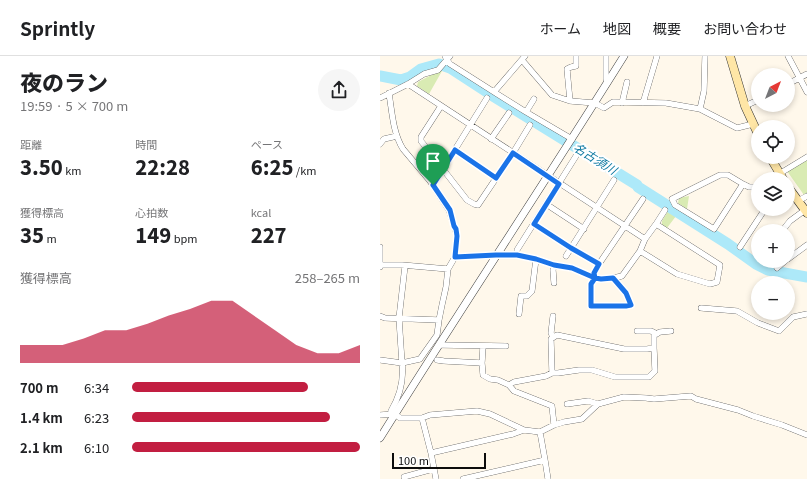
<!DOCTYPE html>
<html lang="ja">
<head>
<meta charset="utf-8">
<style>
	body { margin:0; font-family:Georgia,"Noto Sans JP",serif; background:#f6f6f6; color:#202124; height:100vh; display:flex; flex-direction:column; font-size:15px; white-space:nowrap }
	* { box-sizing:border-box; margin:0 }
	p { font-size:13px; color:#757577 }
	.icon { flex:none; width:22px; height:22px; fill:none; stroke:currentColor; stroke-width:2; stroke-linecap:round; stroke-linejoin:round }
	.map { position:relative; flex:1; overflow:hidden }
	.drawer { display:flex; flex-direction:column; background:#fff; width:380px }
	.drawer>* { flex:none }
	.needle { width:26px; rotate:42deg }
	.fabs { position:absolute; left:371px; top:12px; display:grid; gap:8px }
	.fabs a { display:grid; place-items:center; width:44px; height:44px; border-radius:50%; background:#fff; box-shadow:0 2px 6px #0003; font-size:20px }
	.scale { position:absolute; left:12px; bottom:10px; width:94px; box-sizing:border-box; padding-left:4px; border:2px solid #0c0c0c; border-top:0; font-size:11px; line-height:14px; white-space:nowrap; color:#0c0c0c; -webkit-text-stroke:3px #fff; paint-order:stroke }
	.pin { position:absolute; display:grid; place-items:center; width:34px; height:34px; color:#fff; margin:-41px -17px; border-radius:50% 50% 50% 0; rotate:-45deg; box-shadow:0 0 4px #0007 }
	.pin .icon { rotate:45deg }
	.round { display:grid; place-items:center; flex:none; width:42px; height:42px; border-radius:21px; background:#f6f6f6 }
	.headline { display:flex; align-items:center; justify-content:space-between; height:68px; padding:0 20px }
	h1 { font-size:22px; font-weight:800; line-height:30px }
	.stats { display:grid; grid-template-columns:repeat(3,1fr); gap:6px; height:68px; padding:4px 20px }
	.stats div { display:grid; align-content:center }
	.stats b { font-size:20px; font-weight:800 }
	.stats small { font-size:11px; font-weight:400 }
	.stats p { font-size:11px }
	.chart { height:112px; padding:8px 20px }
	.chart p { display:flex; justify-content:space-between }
	.chart svg { width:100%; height:72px; margin-top:4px; fill:#c21e41; opacity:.7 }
	ul { padding:0 20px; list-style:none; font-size:13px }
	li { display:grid; grid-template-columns:64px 48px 1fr; align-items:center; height:30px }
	li i { height:10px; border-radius:5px; background:#c21e41 }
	header { display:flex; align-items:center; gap:24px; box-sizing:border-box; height:56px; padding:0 20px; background:#fff; border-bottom:1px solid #e0e0e0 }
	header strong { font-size:19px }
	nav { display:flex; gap:22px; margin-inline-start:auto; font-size:14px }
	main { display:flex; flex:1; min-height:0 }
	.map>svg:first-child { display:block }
	.green { fill:#d9ebb3 }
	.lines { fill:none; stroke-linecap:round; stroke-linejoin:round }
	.river { stroke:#ade9f9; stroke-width:11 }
	.minor-casing { stroke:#3f3f3f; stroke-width:6 }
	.tertiary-casing { stroke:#3f3f3f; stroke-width:8 }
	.secondary-casing { stroke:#2e2e2e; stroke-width:9 }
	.minor { stroke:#fff; stroke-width:5.5 }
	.tertiary { stroke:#fff; stroke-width:7 }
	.secondary { stroke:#ffe6a6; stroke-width:8 }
	.route-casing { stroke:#fff; stroke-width:8 }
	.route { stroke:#1a73e8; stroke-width:5 }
	.labels { text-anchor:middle; stroke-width:4; stroke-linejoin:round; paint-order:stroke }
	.water-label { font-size:12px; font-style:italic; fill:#107ba3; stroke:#fff }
</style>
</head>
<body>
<header>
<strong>Sprintly</strong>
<nav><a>ホーム</a><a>地図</a><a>概要</a><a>お問い合わせ</a></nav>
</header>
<main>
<section class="drawer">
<div class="headline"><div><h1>夜のラン</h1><p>19:59 · 5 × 700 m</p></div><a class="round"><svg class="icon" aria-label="share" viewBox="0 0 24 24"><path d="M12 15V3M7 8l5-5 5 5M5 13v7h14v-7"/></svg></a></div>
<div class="stats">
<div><p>距離</p><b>3.50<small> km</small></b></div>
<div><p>時間</p><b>22:28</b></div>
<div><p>ペース</p><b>6:25<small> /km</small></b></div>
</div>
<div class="stats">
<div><p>獲得標高</p><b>35<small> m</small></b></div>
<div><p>心拍数</p><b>149<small> bpm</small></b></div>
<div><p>kcal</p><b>227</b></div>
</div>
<div class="chart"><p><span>獲得標高</span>258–265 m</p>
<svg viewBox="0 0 160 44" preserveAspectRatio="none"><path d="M0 44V33L10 33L20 33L30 29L40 24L50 24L60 20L70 15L80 11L90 6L100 6L110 15L120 24L130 33L140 38L150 38L160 33V44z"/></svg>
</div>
<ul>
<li><b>700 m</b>6:34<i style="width:77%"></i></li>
<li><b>1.4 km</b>6:23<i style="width:87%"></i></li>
<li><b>2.1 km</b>6:10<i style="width:100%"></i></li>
</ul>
</section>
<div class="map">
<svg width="427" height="423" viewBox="0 0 427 423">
	<rect width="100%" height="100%" fill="#fff8eb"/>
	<path class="green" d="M 59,15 L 62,15 L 49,38 L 37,30 L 38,26 Z
		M 427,104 L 427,138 L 424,139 L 407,115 Z
		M 309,140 L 307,153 L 298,147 L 299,142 Z
		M 288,155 L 296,160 L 287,172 L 282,169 L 282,165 Z"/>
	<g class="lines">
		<path class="river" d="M 0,20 L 21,24 L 30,21 L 41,13 L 59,8 L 70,12 L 113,40 L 257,129 L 258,131 L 348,188 L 376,208 L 388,214 L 427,221"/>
		<defs>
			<path id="minor" d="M 65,0 L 67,4 L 70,8 L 114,36 L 145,0
				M 226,0 L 226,23 L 227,27
				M 408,0 L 427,36
				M 142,4 L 172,39 L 190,45 L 215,47 L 224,52 L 233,46 L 286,47 L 320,53 L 357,72 L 373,68
				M 408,28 L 427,18
				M 114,36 L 146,56 L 192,83
				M 9,37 C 12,56 13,77 23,93 L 50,125 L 69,154 L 74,170 L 75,173 L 77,180 L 75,201 L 116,199 L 137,199 L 156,203 L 174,209 L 193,212 L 215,222 L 221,223 L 233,222 L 242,220 L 260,195 L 265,183 L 28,28
				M 0,42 L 28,28 L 44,18 L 58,14 L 70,0
				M 190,45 L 187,13 L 191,11 L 196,10 L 196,0
				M 242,47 L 247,26
				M 263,47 L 277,0
				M 61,50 L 41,81 L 41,85 L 87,144 L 94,148 L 98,149 L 133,97 L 150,69
				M 365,50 L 378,44
				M 320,53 L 324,35 L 325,0
				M 146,56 L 154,43
				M 111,83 L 129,57
				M 0,88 L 4,83 L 17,80
				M 75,94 L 116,122
				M 399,118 L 427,101
				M 363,128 L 334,173 L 295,149 L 292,143 L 340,119 L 348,119 L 363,128 L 369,131 L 378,131
				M 53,129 L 107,42
				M 418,145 L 427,140
				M 166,148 L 204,173
				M 154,168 L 191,192 L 219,208
				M 276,168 L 285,154
				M 402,175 L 410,165 L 425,154
				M 0,191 L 0,211
				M 360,191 L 385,153
				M 260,195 L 297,218 L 330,228 L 337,226 L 340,209 L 276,168 L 265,183
				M 137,199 L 137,194 L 196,100
				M 186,200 L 234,124
				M 408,203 L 427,189
				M 0,209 L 22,209 L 68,213 L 75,201
				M 397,212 L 405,205
				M 233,222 L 246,237 L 251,249 L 246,250 L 211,250 L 211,228 L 215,222 L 214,217 L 219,208 L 263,143
				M 174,227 L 173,214 L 174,209
				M 321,252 L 357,255 L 378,267 L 399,275 L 413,261 L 427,258
				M 139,258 L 141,240 L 147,240 L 152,235 L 156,203
				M 0,260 L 5,262 L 59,264 L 57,279 L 40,303 L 22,307 C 24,324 20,340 11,355 L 15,358
				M 173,260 L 171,277 L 173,281
				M 59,264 L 62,249 L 66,231 L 68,213
				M 257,275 L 271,275 L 277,278
				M 59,289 L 126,290
				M 103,290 L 102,307 L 103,319 L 110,323 L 118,324 L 129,329 L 134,326 L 166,320 L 172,317 L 178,317 L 199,314 L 212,314 L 235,321 L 269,321 L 275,315 L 274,292 L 267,293 L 244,293 L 177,279 L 171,283 L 172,317
				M 274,292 L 274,279 L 280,276 L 291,275
				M 0,304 L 22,307 L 19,262 L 25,210
				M 57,304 L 64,305 L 102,307
				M 129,329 L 134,335 L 172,350 L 174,369
				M 187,348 L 208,345 L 218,348
				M 0,359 L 15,358 L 20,362 L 42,362 L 50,359 L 97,355 L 110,358 L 144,374 L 160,376 L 165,404
				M 42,362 L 51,397 L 56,423
				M 160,376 L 174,369 L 184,366 L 202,363 L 218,348 L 244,341 L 266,342 L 274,343 L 311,340 L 316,343 L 358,354 L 373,360 L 402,369 L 427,379
				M 51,397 L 133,378 L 144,374
				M 24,421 L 53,413
				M 83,423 L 165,404 L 168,423"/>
			<path id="tertiary" d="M 0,382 C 80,254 164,128 244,0"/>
			<path id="secondary" d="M 350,0 L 365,50 L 378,78
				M 390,101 L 403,123
				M 408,131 L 427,157"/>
		</defs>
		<use href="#minor" class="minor-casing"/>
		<use href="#tertiary" class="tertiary-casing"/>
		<use href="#secondary" class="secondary-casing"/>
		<use href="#minor" class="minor"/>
		<use href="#tertiary" class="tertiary"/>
		<use href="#secondary" class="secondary"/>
	</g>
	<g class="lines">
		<defs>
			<path id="route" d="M 53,129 L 70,154 L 74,170 L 76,173 L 77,180 L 75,201 L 116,199 L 137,199 L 156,203 L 174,209 L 192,212 L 215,222 L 221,223 L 233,222 L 246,237 L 251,249 L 246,250 L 211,250 L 211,228 L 215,222 L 214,217 L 219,208 L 191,192 L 154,168 L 179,128 L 133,97 L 116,122 L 75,94 L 53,129"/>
		</defs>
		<use href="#route" class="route-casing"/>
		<use href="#route" class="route"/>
	</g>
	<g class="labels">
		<g class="water-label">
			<text transform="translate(215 103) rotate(32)" y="4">名古須川</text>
		</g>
	</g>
</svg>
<div class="fabs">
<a><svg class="needle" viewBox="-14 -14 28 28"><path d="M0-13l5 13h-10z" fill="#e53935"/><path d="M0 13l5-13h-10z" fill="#757577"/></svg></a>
<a><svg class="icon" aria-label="locate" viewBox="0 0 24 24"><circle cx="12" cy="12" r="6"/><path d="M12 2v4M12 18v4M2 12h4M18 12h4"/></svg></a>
<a><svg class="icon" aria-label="layers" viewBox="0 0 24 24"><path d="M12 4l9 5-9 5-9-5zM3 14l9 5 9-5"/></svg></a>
<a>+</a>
<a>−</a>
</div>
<div class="scale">100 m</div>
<div class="pin" style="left:53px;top:129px;background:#1e9e55"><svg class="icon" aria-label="arrive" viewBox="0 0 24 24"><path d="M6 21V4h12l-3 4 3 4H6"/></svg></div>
</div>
</main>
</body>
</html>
